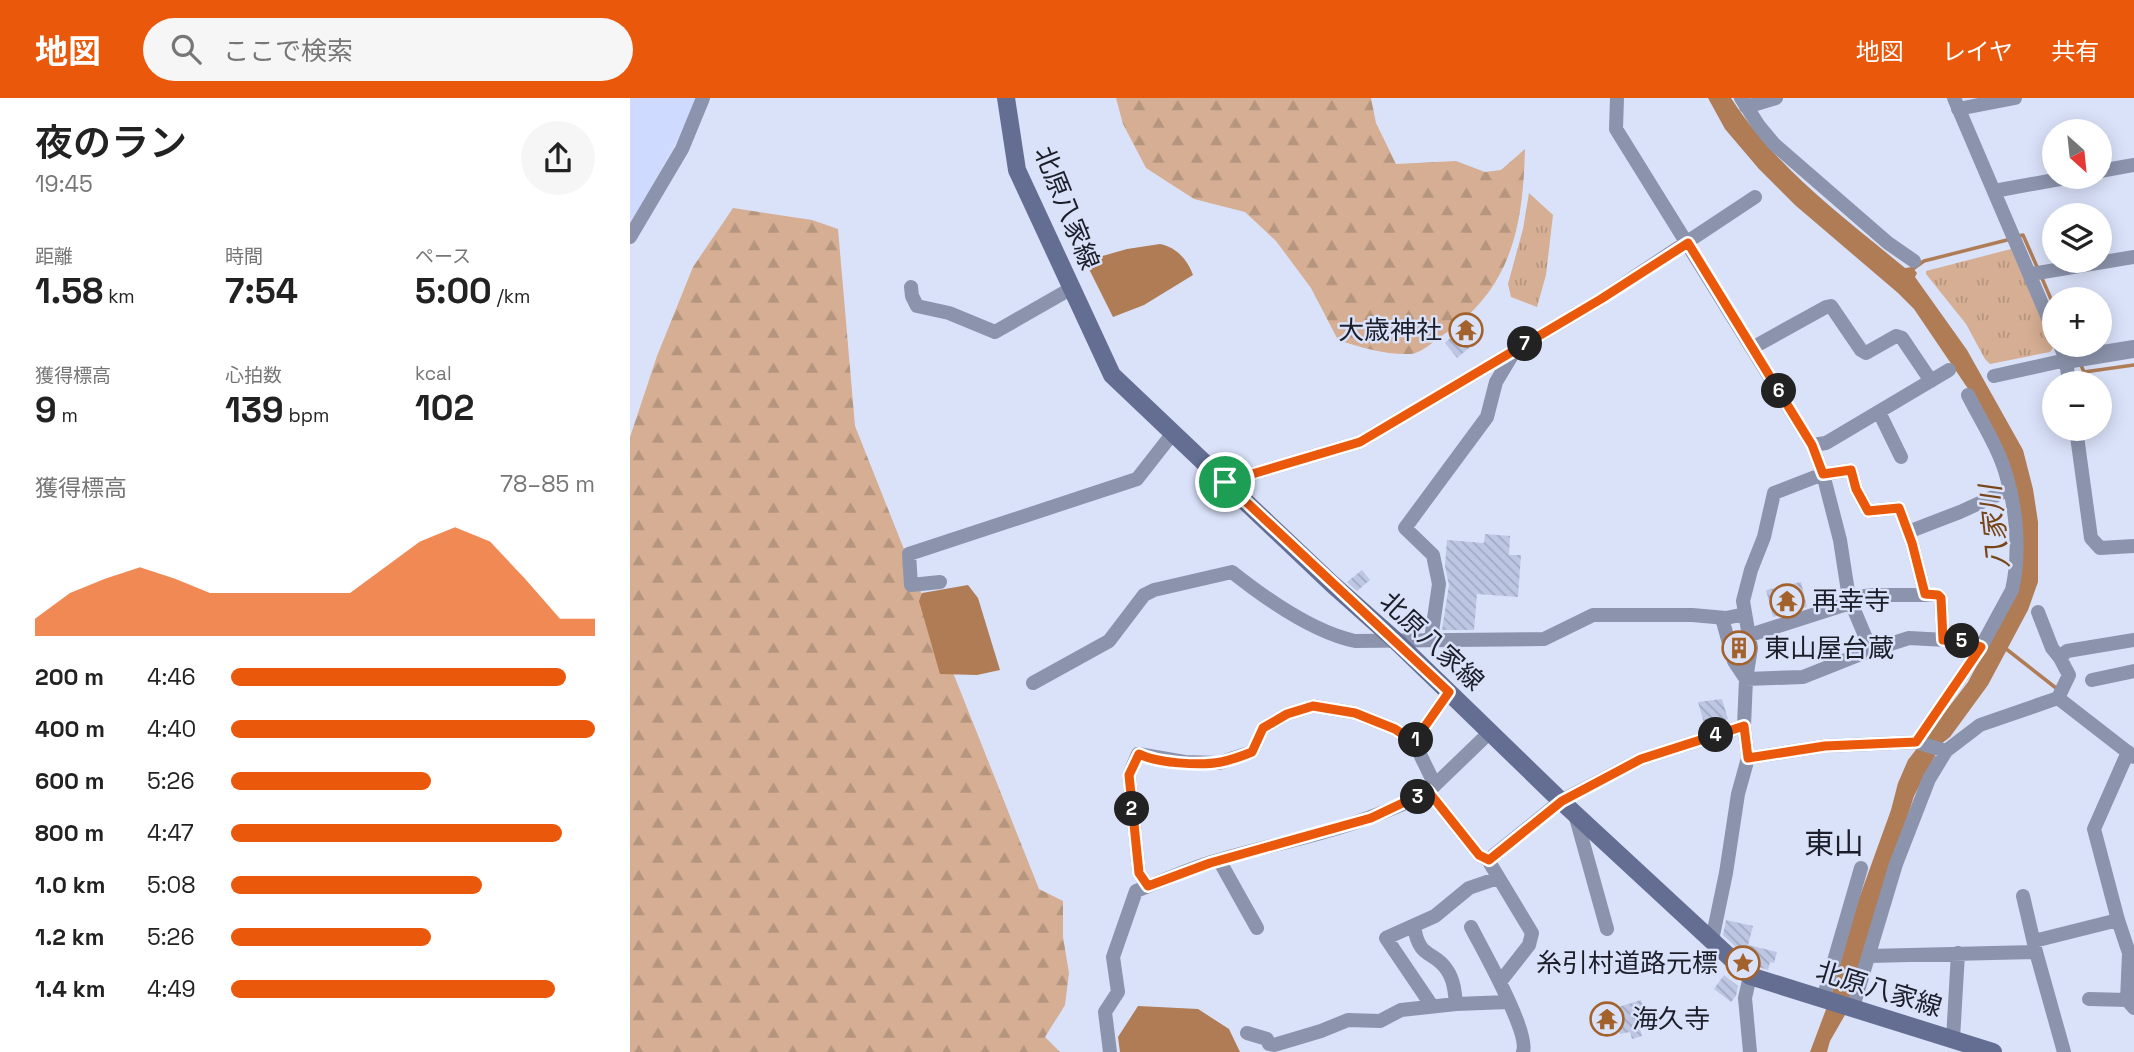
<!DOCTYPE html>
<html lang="ja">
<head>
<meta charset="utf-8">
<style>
	body { margin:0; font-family:"Space Grotesk","Noto Sans JP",sans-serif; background:#f6f6f6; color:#222; height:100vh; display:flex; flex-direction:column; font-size:26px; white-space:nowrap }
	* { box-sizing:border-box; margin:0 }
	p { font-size:23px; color:#767676 }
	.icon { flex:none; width:38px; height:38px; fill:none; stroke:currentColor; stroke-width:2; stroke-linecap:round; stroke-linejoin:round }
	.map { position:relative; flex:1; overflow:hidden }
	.side { display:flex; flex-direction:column; background:#fff; width:630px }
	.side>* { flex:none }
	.needle { width:46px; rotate:153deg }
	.tools { position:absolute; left:1412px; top:21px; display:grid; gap:14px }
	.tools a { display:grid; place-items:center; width:70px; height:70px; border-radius:50%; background:#fff; box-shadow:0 4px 18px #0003; font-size:35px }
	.pin { position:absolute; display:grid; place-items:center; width:60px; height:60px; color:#fff; margin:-30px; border:4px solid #fff; border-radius:50%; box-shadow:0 2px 7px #0007 }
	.km { position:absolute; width:35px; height:35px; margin:-18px; border-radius:50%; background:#222; color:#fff; font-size:19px; line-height:35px; text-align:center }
	.round { display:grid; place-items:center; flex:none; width:74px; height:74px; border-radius:37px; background:#f6f6f6 }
	.overview { display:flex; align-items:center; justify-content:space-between; height:119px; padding:0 35px }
	h1 { font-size:38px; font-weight:600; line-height:52px }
	.metrics { display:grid; grid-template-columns:repeat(3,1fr); gap:10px; height:119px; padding:7px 35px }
	.metrics div { display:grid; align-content:center }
	.metrics b { font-size:35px; font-weight:600 }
	.metrics small { font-size:19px; font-weight:400 }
	.metrics p { font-size:19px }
	.chart { height:196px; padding:14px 35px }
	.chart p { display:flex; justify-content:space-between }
	.chart svg { width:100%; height:126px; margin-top:7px; fill:#ea580c; opacity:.7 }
	ul { padding:0 35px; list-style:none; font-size:23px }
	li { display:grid; grid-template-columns:112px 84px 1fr; align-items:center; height:52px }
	li i { height:18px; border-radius:9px; background:#ea580c }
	header { display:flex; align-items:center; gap:42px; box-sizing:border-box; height:98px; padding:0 35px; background:#ea580c; color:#fff }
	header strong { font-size:33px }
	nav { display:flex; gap:38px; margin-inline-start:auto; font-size:24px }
	.search { width:490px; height:63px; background:#f6f6f6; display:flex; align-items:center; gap:18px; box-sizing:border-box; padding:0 24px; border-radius:38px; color:#767676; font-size:26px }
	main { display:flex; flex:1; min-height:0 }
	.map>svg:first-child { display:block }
	.built { fill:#cedaff }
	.grass { fill:url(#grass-tufts) }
	.forest { fill:url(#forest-firs) }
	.water { fill:#af7c55 }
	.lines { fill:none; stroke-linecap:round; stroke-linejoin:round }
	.stream { stroke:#af7c55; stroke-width:3.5 }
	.building { fill:url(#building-back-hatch) }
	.minor { stroke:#8c94ad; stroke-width:14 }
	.tertiary { stroke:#8c94ad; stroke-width:18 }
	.secondary { stroke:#646e92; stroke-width:18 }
	.route-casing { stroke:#fff; stroke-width:14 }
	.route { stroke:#ea580c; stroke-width:9 }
	.labels { text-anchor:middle; stroke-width:5; stroke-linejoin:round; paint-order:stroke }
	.street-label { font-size:26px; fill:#1c1f2a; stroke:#dae2fa }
	.poi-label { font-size:26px; fill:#1c1f2a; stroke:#dae2fa; text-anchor:start }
	.water-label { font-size:28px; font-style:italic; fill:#774518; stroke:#dae2fa }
	.quarter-label { font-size:30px; fill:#1c1f2a; stroke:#dae2fa }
</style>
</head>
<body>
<header>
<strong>地図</strong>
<div class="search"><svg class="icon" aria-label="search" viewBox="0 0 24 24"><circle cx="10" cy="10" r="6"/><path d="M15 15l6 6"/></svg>ここで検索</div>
<nav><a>地図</a><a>レイヤ</a><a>共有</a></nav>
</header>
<main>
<section class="side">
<div class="overview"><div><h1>夜のラン</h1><p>19:45</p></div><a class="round"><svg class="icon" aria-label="share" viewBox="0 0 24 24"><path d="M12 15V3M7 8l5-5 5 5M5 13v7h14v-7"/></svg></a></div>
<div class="metrics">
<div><p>距離</p><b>1.58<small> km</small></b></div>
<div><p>時間</p><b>7:54</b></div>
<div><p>ペース</p><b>5:00<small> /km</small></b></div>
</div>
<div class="metrics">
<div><p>獲得標高</p><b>9<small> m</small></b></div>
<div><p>心拍数</p><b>139<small> bpm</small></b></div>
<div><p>kcal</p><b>102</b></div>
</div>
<div class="chart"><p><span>獲得標高</span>78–85 m</p>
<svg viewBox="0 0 160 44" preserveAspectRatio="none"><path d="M0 44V38L10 29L20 24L30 20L40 24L50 29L60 29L70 29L80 29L90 29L100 20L110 11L120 6L130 11L140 24L150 38L160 38V44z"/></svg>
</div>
<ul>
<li><b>200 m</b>4:46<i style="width:92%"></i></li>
<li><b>400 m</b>4:40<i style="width:100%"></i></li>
<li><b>600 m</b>5:26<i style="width:55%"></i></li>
<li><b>800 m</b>4:47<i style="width:91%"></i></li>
<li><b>1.0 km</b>5:08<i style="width:69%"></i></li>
<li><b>1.2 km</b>5:26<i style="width:55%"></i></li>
<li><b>1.4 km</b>4:49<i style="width:89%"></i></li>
</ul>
</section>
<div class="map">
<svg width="1504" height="954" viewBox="0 0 1504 954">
	<defs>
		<pattern id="grass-tufts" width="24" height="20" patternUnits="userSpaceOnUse" patternTransform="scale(1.75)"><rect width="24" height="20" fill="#d5ae93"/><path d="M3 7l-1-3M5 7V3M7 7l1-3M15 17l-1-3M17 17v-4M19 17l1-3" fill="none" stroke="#b6957f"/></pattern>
		<pattern id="forest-firs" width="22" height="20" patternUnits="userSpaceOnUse" patternTransform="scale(1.75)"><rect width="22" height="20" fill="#d5ae93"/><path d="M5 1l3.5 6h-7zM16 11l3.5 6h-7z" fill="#b6957f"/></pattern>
		<pattern id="building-back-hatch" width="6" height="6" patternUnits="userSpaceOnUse" patternTransform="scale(1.75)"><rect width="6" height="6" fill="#bdc6e3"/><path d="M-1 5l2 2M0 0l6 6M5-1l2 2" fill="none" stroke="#a2aac3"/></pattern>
	</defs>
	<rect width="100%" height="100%" fill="#dae2fa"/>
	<path class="built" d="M 0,0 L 68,0 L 42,52 L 0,127 Z"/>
	<path class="grass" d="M 899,95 L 923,117 L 916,177 L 907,209 L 881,199 L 878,186 L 893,131 Z
		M 1381,151 L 1424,248 L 1420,254 L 1360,266 L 1355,261 L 1336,226 L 1296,176 L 1296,173 Z"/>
	<path class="forest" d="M 486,0 L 741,0 L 746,25 L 766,66 L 826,63 L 855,74 L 871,72 L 895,51 C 893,128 882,191 813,237 C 804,243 791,255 781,256 C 756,257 732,250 708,242 L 681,190 L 646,143 L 615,114 L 564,101 L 516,70 L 493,26 Z
		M 103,110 L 182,122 L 208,131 L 225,328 L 409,791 L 433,803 L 433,839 L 439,875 L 435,907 L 415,939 L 430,954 L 0,954 L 0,339 L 27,258 L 63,169 Z"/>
	<path class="water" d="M 1078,0 L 1101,0 C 1146,70 1212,118 1275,170 L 1282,169 L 1287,175 L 1285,179 L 1337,252 L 1393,352 L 1403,391 L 1408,424 L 1408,484 L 1398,512 L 1358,587 L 1320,639 L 1311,646 L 1284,698 L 1215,917 L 1200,943 L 1197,954 L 1180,954 L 1201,898 L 1227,806 L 1261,712 L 1268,685 L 1278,662 L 1338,584 L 1384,498 L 1386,399 L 1345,301 L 1284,211 L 1268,195 L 1165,107 L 1129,71 L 1095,31 Z
		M 530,146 C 546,149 558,162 563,177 L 514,207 L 483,219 L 455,163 L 497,151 Z
		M 338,487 L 348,500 L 370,572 L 347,577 L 310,576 L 289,503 L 292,495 Z
		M 508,908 L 568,911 L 599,931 L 610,954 L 490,954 L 488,939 Z"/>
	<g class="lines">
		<path class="stream" d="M 1389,138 L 1393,137 L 1408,171
			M 1280,173 L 1294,163 L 1381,141
			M 1411,178 L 1424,208
			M 1450,265 L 1454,274 L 1504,267
			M 1375,550 L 1426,590"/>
	</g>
	<path class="building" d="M 837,223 L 849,242 L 827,260 L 815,245 Z
		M 855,436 L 880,438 L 879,457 L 891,457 L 888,499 L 847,496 L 844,532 L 812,532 L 819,487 L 815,468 L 817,442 L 854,445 Z
		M 732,472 L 740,482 L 727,493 L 717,484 Z
		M 1171,484 L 1177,509 L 1143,519 L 1136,492 Z
		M 1092,601 L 1098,621 L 1075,629 L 1068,604 Z
		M 1096,822 L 1123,828 L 1118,847 L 1147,854 L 1144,865 L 1140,864 L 1138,872 L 1126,868 L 1093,837 Z
		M 1094,877 L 1108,888 L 1106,898 L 1101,904 L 1084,891 Z
		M 1011,902 L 1020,927 L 1010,931 L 1012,938 L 1002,941 L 1000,934 L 990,936 L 982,911 Z"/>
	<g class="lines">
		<path class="minor" d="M 987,0 L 986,31 L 1182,347 L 1193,376 L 1144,395 L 1134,439 L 1121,472 L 1113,503 L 1121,550 L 1116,581 L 1114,628 L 1118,660 L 1108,696 L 1096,775 L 1082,842
			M 1111,0 L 1129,28 L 1144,46 L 1258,145 L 1284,163
			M 1324,0 L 1424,234
			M 1116,9 L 1146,0
			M 1328,11 L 1385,0
			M 1470,73 L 1504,67
			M 1364,93 L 1441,79
			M 0,139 L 52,51 L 73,0
			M 1401,176 L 1504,159
			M 281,189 L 282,198 L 287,208 L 319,215 L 365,234 L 442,190
			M 1430,247 L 1436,262 L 1439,285
			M 1122,250 L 1196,209 L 1201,208 L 1231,252 L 1236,255 L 1266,238 L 1272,240 L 1301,283
			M 1364,278 L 1436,262
			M 1249,314 L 1271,359
			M 1446,331 L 1461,440 L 1470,450 L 1504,448
			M 1182,347 L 1196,345 L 1319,272
			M 595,384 L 730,344 L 971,201 L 1125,99
			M 1278,434 L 1330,414 L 1380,391
			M 310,484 L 281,487 L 279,456 L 507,381 L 543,335
			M 1219,500 L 1243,497 L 1308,497 L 1311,500 L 1313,542
			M 1408,514 L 1422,550 L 1430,560 L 1439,577 L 1428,600
			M 1092,520 L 1104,563 L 1116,581 L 1173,579 L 1241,552 L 1279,540 L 1334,543 L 1351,549
			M 1120,537 L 1220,505
			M 801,541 L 809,486 L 803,457 L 775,430 L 857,319 L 866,284 L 884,254
			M 1241,552 L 1219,500 L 1210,442 L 1193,376 L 1221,372 L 1226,391 L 1238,413 L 1269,410 L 1282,445 L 1295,496
			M 1430,560 L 1437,553 L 1504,542
			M 1462,582 L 1504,573
			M 403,585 L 479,543 L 514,497 L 524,492 L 602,474 C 636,501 682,534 725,543 L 914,541 L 963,517 L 1062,517 L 1096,520 L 1115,516
			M 784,644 L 819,594
			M 1286,644 L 1351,549 L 1382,492 C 1390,458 1387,414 1377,380 C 1370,352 1351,323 1338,297
			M 1118,660 L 1195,648 L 1286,644 L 1316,653
			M 805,687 L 860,634
			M 798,693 L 849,757 L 858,762 L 902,835 L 899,847 L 870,884
			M 945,716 L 977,831
			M 589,762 L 627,830
			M 858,762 L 931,703 L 1011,661 L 1114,628
			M 1393,798 L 1406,854 L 1434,954
			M 784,828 C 789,862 804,852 817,872 C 824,882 825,895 826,906
			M 841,829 C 852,851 900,934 893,954
			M 1404,843 L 1488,822
			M 1239,858 L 1406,854
			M 1193,901 L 1231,770
			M 1459,901 L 1497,902 L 1504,910
			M 1497,902 L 1499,855 L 1488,822 L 1464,731 L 1498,654
			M 802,908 L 756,840 L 805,818 L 839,790 L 868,780
			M 1223,909 L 1266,766 L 1299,681 L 1316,653 L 1350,627 L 1428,600 L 1504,659
			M 617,935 L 637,941 L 639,946 L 644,947 L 691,933 L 718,922 L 750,923 L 771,912 L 826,906 L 878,904
			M 1323,941 L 1328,855
			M 480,954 L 475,914 L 488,894 L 483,859 L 506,793 C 532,783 557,772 582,764 C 644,745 708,735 768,708 C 780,703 796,697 805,687 L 784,644 L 765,631 L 725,615 L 683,608 L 657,616 L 633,630 L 622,654 L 589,665 L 555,664 L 508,656 L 499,677 L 509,775 L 518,788
			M 1120,954 L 1115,900 L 1120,878"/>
		<path class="tertiary" d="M 1436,262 L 1504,251"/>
		<path class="secondary" d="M 376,0 L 387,72 L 482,277 L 702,486 L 765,542 L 931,703 L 1120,878 L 1363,954"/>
	</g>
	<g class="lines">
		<defs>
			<path id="route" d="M 1058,145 L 1182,347 L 1193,376 L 1221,372 L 1226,391 L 1238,413 L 1269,410 L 1282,445 L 1295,496 L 1308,497 L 1311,500 L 1313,542 L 1334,543 L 1351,549 L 1286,644 L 1195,648 L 1118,660 L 1114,628 L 1011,661 L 932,703 L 859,762 L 849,757 L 798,693 L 741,720 L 580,765 L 518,788 L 509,775 L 499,677 L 509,656 C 527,665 570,668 591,664 C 601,662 612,658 622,654 L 633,630 L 657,616 L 683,608 L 725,615 L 765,631 L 784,644 L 819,594 L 595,384 L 730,344 L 971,201 Z"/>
		</defs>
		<use href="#route" class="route-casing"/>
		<use href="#route" class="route"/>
	</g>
	<defs>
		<symbol id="temple-ring" viewBox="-11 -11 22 22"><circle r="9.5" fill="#dae2fa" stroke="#a3622c" stroke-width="1.5"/><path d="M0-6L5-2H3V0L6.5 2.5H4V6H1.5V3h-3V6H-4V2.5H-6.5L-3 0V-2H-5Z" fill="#a3622c"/></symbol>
		<symbol id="building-ring" viewBox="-11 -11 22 22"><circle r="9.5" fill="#dae2fa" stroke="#a3622c" stroke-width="1.5"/><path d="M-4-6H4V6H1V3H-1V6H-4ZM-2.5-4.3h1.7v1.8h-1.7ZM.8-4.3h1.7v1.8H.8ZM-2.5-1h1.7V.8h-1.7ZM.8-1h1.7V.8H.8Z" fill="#a3622c"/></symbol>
		<symbol id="sight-ring" viewBox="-11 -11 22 22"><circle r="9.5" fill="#dae2fa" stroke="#a3622c" stroke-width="1.5"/><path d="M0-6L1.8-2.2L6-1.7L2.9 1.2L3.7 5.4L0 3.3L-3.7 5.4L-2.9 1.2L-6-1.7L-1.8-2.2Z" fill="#a3622c"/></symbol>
	</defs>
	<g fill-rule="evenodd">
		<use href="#temple-ring" x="817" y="213" width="38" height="38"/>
		<use href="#temple-ring" x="1138" y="484" width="38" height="38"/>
		<use href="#building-ring" x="1090" y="531" width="38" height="38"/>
		<use href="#sight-ring" x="1094" y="846" width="38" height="38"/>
		<use href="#temple-ring" x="958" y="902" width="38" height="38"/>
	</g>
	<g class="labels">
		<g class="street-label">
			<text transform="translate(437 110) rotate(68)" y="9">北原八家線</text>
			<text transform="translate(802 543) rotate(43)" y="9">北原八家線</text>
			<text transform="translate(1249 891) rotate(17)" y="9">北原八家線</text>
		</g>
		<g class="poi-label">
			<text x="812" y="241" text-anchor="end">大歳神社</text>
			<text x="1182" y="512">再幸寺</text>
			<text x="1134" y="559">東山屋台蔵</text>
			<text x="1088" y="874" text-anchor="end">糸引村道路元標</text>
			<text x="1002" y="930">海久寺</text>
		</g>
		<g class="water-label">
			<text transform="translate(1364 429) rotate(-96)" y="10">八家川</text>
		</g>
		<g class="quarter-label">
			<text x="1204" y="756">東山</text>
		</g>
	</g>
</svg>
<div class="tools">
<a><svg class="needle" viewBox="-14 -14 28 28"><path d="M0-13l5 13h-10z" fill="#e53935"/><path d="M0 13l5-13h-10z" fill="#767676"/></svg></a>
<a><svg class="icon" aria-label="layers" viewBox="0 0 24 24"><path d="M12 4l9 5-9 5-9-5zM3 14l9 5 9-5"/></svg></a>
<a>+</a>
<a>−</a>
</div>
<div class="pin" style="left:595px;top:384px;background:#1e9e55"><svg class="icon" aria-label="arrive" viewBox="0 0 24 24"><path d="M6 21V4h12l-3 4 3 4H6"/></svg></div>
<b class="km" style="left:786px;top:642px">1</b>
<b class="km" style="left:502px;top:711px">2</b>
<b class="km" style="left:788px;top:699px">3</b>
<b class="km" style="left:1086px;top:637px">4</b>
<b class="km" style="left:1332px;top:543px">5</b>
<b class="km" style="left:1149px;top:293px">6</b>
<b class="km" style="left:895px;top:246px">7</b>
</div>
</main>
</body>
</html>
